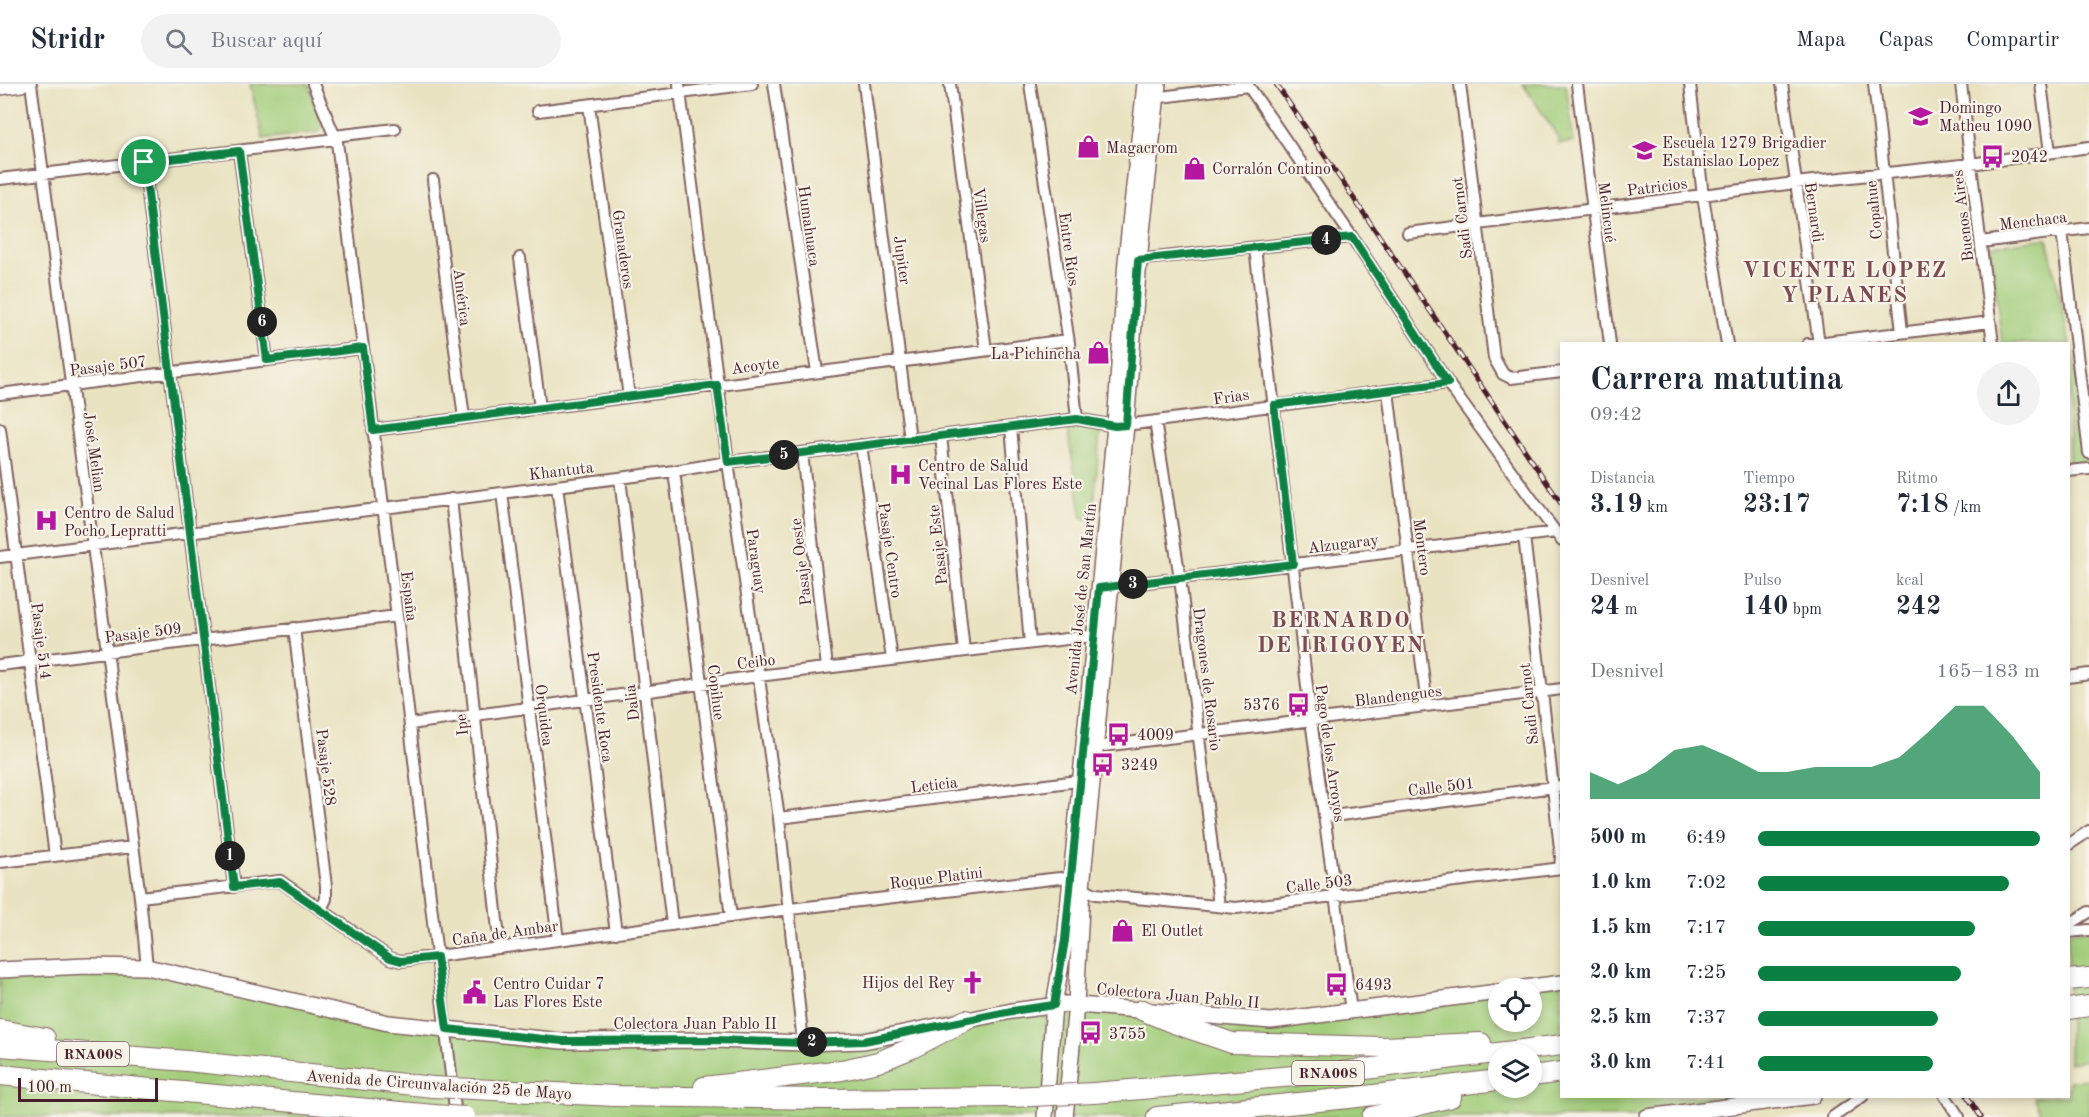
<!DOCTYPE html>
<html lang="es">
<head>
<meta charset="utf-8">
<style>
	body { margin:0; font-family:"Old Standard TT",serif; background:#f2f2f3; color:#1f2937; height:100vh; display:flex; flex-direction:column; font-size:22px; white-space:nowrap }
	* { box-sizing:border-box; margin:0 }
	p { font-size:20px; color:#747a83 }
	.icon { flex:none; width:33px; height:33px; fill:none; stroke:currentColor; stroke-width:2; stroke-linecap:round; stroke-linejoin:round }
	.map { position:relative; flex:1; overflow:hidden }
	.sheet { position:absolute; left:1560px; top:258px; width:510px; height:756px; display:flex; flex-direction:column; background:#fff; border-radius:0px; box-shadow:0 3px 9px #0003 }
	.sheet>* { flex:none }
	.buttons { position:absolute; left:1488px; top:894px; display:grid; gap:12px }
	.buttons a { display:grid; place-items:center; width:54px; height:54px; border-radius:50%; background:#fff; box-shadow:0 3px 9px #0003; font-size:30px }
	.scale { position:absolute; left:18px; bottom:15px; width:140px; box-sizing:border-box; padding-left:6px; border:3px solid #4a1f2b; border-top:0; font-size:16px; line-height:21px; white-space:nowrap; color:#4a1f2b; -webkit-text-stroke:4px #f7f3e8; paint-order:stroke }
	.pin { position:absolute; display:grid; place-items:center; width:51px; height:51px; color:#fff; margin:-26px; border:3px solid #fff; border-radius:50%; box-shadow:0 2px 6px #0007 }
	.km { position:absolute; width:30px; height:30px; margin:-15px; border-radius:50%; background:#222; color:#fff; font-size:16px; line-height:30px; text-align:center }
	.round { display:grid; place-items:center; flex:none; width:63px; height:63px; border-radius:32px; background:#f2f2f3 }
	.overview { display:flex; align-items:center; justify-content:space-between; height:102px; padding:0 30px }
	h1 { font-size:33px; font-weight:700; line-height:45px }
	.figures { display:grid; grid-template-columns:repeat(3,1fr); gap:9px; height:102px; padding:6px 30px }
	.figures div { display:grid; align-content:center }
	.figures b { font-size:26px; font-weight:700 }
	.figures small { font-size:16px; font-weight:400 }
	.figures p { font-size:16px }
	.chart { height:168px; padding:12px 30px }
	.chart p { display:flex; justify-content:space-between }
	.chart svg { width:100%; height:108px; margin-top:6px; fill:#0b8043; opacity:.7 }
	ul { padding:0 30px; list-style:none; font-size:20px }
	li { display:grid; grid-template-columns:96px 72px 1fr; align-items:center; height:45px }
	li i { height:15px; border-radius:8px; background:#0b8043 }
	header { display:flex; align-items:center; gap:36px; box-sizing:border-box; height:84px; padding:0 30px; background:#fff; border-bottom:2px solid #e0e1e3 }
	header strong { font-size:28px }
	nav { display:flex; gap:33px; margin-inline-start:auto; font-size:21px }
	.search { width:420px; height:54px; background:#f2f2f3; display:flex; align-items:center; gap:15px; box-sizing:border-box; padding:0 21px; border-radius:33px; color:#747a83; font-size:22px }
	.map>svg:first-child { display:block }
	.green { fill:#a2cd7a; stroke:#767652; stroke-width:1.5; fill-rule:evenodd }
	.lines { fill:none; stroke-linecap:round; stroke-linejoin:round }
	.street-casing { stroke:#826460; stroke-width:14 }
	.secondary-casing { stroke:#826460; stroke-width:18 }
	.highway-casing { stroke:#826460; stroke-width:22 }
	.street { stroke:#fff; stroke-width:10 }
	.secondary { stroke:#fff; stroke-width:15 }
	.highway { stroke:#fff; stroke-width:20 }
	.rail-casing { stroke:#4a1f2b; stroke-width:5 }
	.rail { stroke:#f7f3e8; stroke-width:3; stroke-dasharray:9; stroke-linecap:butt }
	.highway-bridge-casing { stroke:#826460; stroke-width:22; stroke-linecap:butt }
	.highway-bridge { stroke:#fff; stroke-width:20 }
	.route-casing { stroke:#fff; stroke-width:12 }
	.route { stroke:#0b8043; stroke-width:8 }
	.labels { text-anchor:middle; stroke-width:4.5; stroke-linejoin:round; paint-order:stroke }
	.shield { fill:#f7f3e8; stroke:#7e5f64; stroke-width:1.5 }
	.shield-label { font-size:15px; font-weight:bold; fill:#4a1f2b }
	.poi-label { font-size:16px; fill:#4a1f2b; stroke:#f7f3e8; text-anchor:start }
	.street-label { font-size:16px; fill:#4a1f2b; stroke:#f7f3e8 }
	.district-label { font-size:22px; font-weight:bold; letter-spacing:1.5px; fill:#7c4b52; stroke:#f7f3e8 }
</style>
</head>
<body>
<header>
<strong>Stridr</strong>
<div class="search"><svg class="icon" aria-label="search" viewBox="0 0 24 24"><circle cx="10" cy="10" r="6"/><path d="M15 15l6 6"/></svg>Buscar aquí</div>
<nav><a>Mapa</a><a>Capas</a><a>Compartir</a></nav>
</header>
<div class="map">
<svg width="2089" height="1033" viewBox="0 0 2089 1033">
	<rect width="100%" height="100%" fill="#f7f3e8"/>
	<filter id="ink" filterUnits="userSpaceOnUse"><feTurbulence type="fractalNoise" baseFrequency=".0167" numOctaves="2"/><feDisplacementMap in="SourceGraphic" scale="12" xChannelSelector="R" yChannelSelector="G"/><feConvolveMatrix kernelMatrix="1 2 1 2 8 2 1 2 1" color-interpolation-filters="sRGB"/></filter>
	<filter id="wash" filterUnits="userSpaceOnUse"><feTurbulence type="fractalNoise" baseFrequency=".008" numOctaves="4" result="noise"/><feDisplacementMap in="SourceGraphic" scale="24" xChannelSelector="R" yChannelSelector="G"/><feGaussianBlur stdDeviation="1.35" result="paint"/><feColorMatrix in="noise" values="0 0 0 0 0 0 0 0 0 0 0 0 0 0 0 0 0 1.4 0 .05"/><feComposite in="paint" operator="in"/></filter>
	<g filter="url(#wash)">
		<rect width="100%" height="100%" fill="#eae3c2"/>
		<path class="green" d="M 250,0 L 308,0 L 324,40 L 319,48 L 263,55 Z
			M 1523,0 L 1566,0 L 1574,58 L 1558,60 L 1558,53 Z
			M 2047,154 L 2074,279 L 2087,382 L 2069,384 L 2068,260 L 2002,259 L 1990,162 Z
			M 1084,341 L 1100,346 L 1093,436 L 1082,434 L 1067,344 Z
			M 2089,846 L 2089,976 L 2069,979 L 2068,848 Z
			M 147,883 L 463,947 L 803,959 L 1054,921 L 1271,937 L 1498,908 L 1498,938 L 1532,938 L 1532,904 L 1561,899 L 1562,1012 L 1813,1013 L 1647,1033 L 0,1033 L 0,886 ZM 1498,970 L 1532,970 L 1532,1004 L 1498,1004 Z
			M 2089,995 L 2089,1033 L 2041,1033 L 2034,1013 L 2068,1012 L 2069,997 Z"/>
	</g>
	<g filter="url(#ink)">
		<g class="lines">
			<defs>
				<path id="street" d="M 31,0 L 140,813 L 147,883
					M 313,0 L 337,58 L 397,532 L 456,1033
					M 679,0 L 728,378 L 779,734 L 803,959
					M 774,0 L 817,288
					M 864,0 L 910,355
					M 950,0 L 986,266
					M 1030,0 L 1069,259 L 1077,335
					M 1247,0 L 1352,153 L 1452,305 L 1562,457
					M 1460,0 L 1494,274 L 1503,290 L 1511,294 L 1562,288
					M 1577,0 L 1610,260
					M 1690,0 L 1703,112 L 1727,260
					M 1782,0 L 1819,260
					M 1874,0 L 1902,248
					M 1961,0 L 1993,260
					M 2041,0 L 2050,68
					M 1153,14 L 1248,2
					M 589,21 L 629,313
					M 538,27 L 752,0
					M 334,52 L 395,45
					M 239,67 L 267,276
					M 144,78 L 234,803
					M 0,95 L 336,55
					M 433,96 L 464,334
					M 2062,147 L 2089,369
					M 1408,149 L 1795,99 L 1971,80 L 2089,63
					M 1981,158 L 2089,144
					M 1255,164 L 1311,636 L 1351,927
					M 520,174 L 540,324
					M 1135,176 L 1352,153
					M 1808,260 L 1990,238
					M 1388,307 L 1427,622
					M 0,310 L 363,264
					M 1155,337 L 1180,494 L 1219,822
					M 1011,343 L 1030,559
					M 0,345 L 55,772
					M 373,346 L 1068,256
					M 941,352 L 964,567
					M 861,361 L 892,575
					M 802,369 L 827,583
					M 674,387 L 731,833
					M 2068,387 L 2089,385
					M 620,394 L 672,841
					M 557,402 L 616,849
					M 502,409 L 558,856
					M 451,415 L 500,864
					M 1524,452 L 1561,773 L 1560,784
					M 0,473 L 674,387 L 728,378 L 1077,335 L 1115,342 L 1126,341 L 1448,299
					M 1107,503 L 1556,448
					M 294,544 L 326,802 L 326,815 L 321,825
					M 0,581 L 397,532
					M 2068,593 L 2089,590
					M 410,640 L 758,592 L 1100,551
					M 1095,663 L 1562,605
					M 1325,733 L 1562,702
					M 779,734 L 1086,696
					M 2068,761 L 2089,747
					M 0,778 L 133,763
					M 140,813 L 280,797 L 390,874 L 401,877 L 790,825 L 1060,794 C 1079,795 1080,805 1096,810 L 1236,824 L 1562,784
					M 2068,841 L 2089,828
					M 2068,848 L 2089,846
					M 1945,1012 L 1959,1033
					M 1833,1033 L 1863,1012"/>
				<path id="secondary" d="M 0,3 L 21,0
					M 0,886 L 87,882 L 147,883 L 388,939 L 562,957 L 716,956 L 803,959 L 864,957 L 1012,927 L 1066,920 L 1271,937 L 1498,908
					M 1524,904 L 1562,899
					M 1045,1033 L 1054,921 L 1065,856 L 1115,342 L 1126,177 L 1145,0
					M 1065,1033 L 1076,921 L 1082,803 L 1126,341 L 1139,176 L 1158,0
					M 1647,1033 L 1813,1012"/>
				<path id="highway" d="M 2068,896 L 2089,894
					M 2068,925 L 2089,922
					M 1142,926 L 1171,938 L 1232,959 L 1383,963 L 1481,959
					M 0,946 L 45,954
					M 0,962 L 187,977 L 433,1003
					M 0,991 L 434,1031
					M 1532,992 L 1562,988
					M 704,1003 L 842,986 L 878,978 L 912,964 L 966,936
					M 473,1005 L 615,1012 L 825,1015 L 1012,1013
					M 1094,1009 L 1341,988 L 1562,961
					M 1157,1033 L 1349,1014 L 1498,996
					M 1372,1033 L 1451,1013"/>
			</defs>
			<use href="#street" class="street-casing"/>
			<use href="#secondary" class="secondary-casing"/>
			<use href="#highway" class="highway-casing"/>
			<use href="#street" class="street"/>
			<use href="#secondary" class="secondary"/>
			<use href="#highway" class="highway"/>
			<defs>
				<path id="rail" d="M 1276,0 L 1562,421
					M 1967,1012 L 1981,1033"/>
			</defs>
			<use href="#rail" class="rail-casing"/>
			<use href="#rail" class="rail"/>
			<defs>
				<path id="highway-bridge" d="M 433,1003 L 473,1005
					M 1012,1013 L 1094,1009
					M 434,1031 L 465,1033"/>
			</defs>
			<use href="#highway-bridge" class="highway-bridge-casing"/>
			<use href="#highway-bridge" class="highway-bridge"/>
		</g>
	</g>
	<g class="lines" filter="url(#ink)">
		<defs>
			<path id="route" d="M 239,67 L 267,276 L 363,264 L 373,346 L 717,301 L 728,378 L 1077,335 L 1115,342 L 1126,341 L 1138,176 L 1352,153 L 1448,299 L 1274,321 L 1293,480 L 1099,504 L 1065,856 L 1054,921 L 1012,927 L 864,957 L 803,959 L 716,956 L 562,957 L 447,945 L 437,873 L 401,877 L 390,874 L 280,798 L 234,803 L 144,78 Z"/>
		</defs>
		<use href="#route" class="route-casing"/>
		<use href="#route" class="route"/>
	</g>
	<defs>
		<symbol id="school-bare" viewBox="-9 -9 18 18"><path d="M0-5L7-2L0 1L-7-2ZM-4 1L0 2.5L4 1V4Q0 6-4 4Z" fill="#b5179e" stroke="#f7f3e8" stroke-width="2.5" paint-order="stroke"/></symbol>
		<symbol id="shop-bare" viewBox="-9 -9 18 18"><path d="M-5-2.5h2.3a2.7 3.5 0 0 1 5.4 0H5L5.5 6h-11ZM-1.5-2.5h3a1.5 2.3 0 0 0-3 0Z" fill="#b5179e" stroke="#f7f3e8" stroke-width="2.5" paint-order="stroke"/></symbol>
		<symbol id="bus-bare" viewBox="-9 -9 18 18"><path d="M-5-6H5V4H4V6H2V4H-2V6H-4V4H-5ZM-3.5-4V0h7V-4ZM-3.5 1.2v1.5H-2V1.2ZM2 1.2v1.5H3.5V1.2Z" fill="#b5179e" stroke="#f7f3e8" stroke-width="2.5" paint-order="stroke"/></symbol>
		<symbol id="hospital-bare" viewBox="-9 -9 18 18"><path d="M-5-5h3v3.5h4V-5h3V5h-3V1.5h-4V5h-3Z" fill="#b5179e" stroke="#f7f3e8" stroke-width="2.5" paint-order="stroke"/></symbol>
		<symbol id="church-bare" viewBox="-9 -9 18 18"><path d="M-1.2-6h2.4v3.5h3.3v2.4h-3.3V6h-2.4V-.1h-3.3v-2.4h3.3Z" fill="#b5179e" stroke="#f7f3e8" stroke-width="2.5" paint-order="stroke"/></symbol>
		<symbol id="civic-bare" viewBox="-9 -9 18 18"><path d="M-.6-6.5H3V-4.5H.6V-3L4-1V1h2V6H-6V1h2V-1L-.6-3ZM-1.2 2.5V6h2.4V2.5Z" fill="#b5179e" stroke="#f7f3e8" stroke-width="2.5" paint-order="stroke"/></symbol>
	</defs>
	<g fill-rule="evenodd">
		<use href="#school-bare" x="1904" y="16" width="33" height="33"/>
		<use href="#shop-bare" x="1072" y="46" width="33" height="33"/>
		<use href="#school-bare" x="1628" y="50" width="33" height="33"/>
		<use href="#bus-bare" x="1976" y="56" width="33" height="33"/>
		<use href="#shop-bare" x="1178" y="68" width="33" height="33"/>
		<use href="#shop-bare" x="1082" y="252" width="33" height="33"/>
		<use href="#hospital-bare" x="884" y="374" width="33" height="33"/>
		<use href="#hospital-bare" x="30" y="420" width="33" height="33"/>
		<use href="#bus-bare" x="1282" y="604" width="33" height="33"/>
		<use href="#bus-bare" x="1102" y="634" width="33" height="33"/>
		<use href="#bus-bare" x="1086" y="664" width="33" height="33"/>
		<use href="#shop-bare" x="1106" y="830" width="33" height="33"/>
		<use href="#church-bare" x="956" y="882" width="33" height="33"/>
		<use href="#bus-bare" x="1320" y="884" width="33" height="33"/>
		<use href="#civic-bare" x="458" y="892" width="33" height="33"/>
		<use href="#bus-bare" x="1074" y="932" width="33" height="33"/>
	</g>
	<g class="labels">
		<g class="shield">
			<rect x="57" y="958" width="72" height="24" rx="4.5"/>
			<rect x="1292" y="977" width="72" height="24" rx="4.5"/>
		</g>
		<g class="shield-label">
			<text x="93" y="975">RNA008</text>
			<text x="1328" y="994">RNA008</text>
		</g>
		<g class="poi-label">
			<text x="1939" y="29">Domingo<tspan x="1939" dy="18">Matheu 1090</tspan></text>
			<text x="1662" y="64">Escuela 1279 Brigadier<tspan x="1662" dy="18">Estanislao Lopez</tspan></text>
			<text x="1106" y="69">Magacrom</text>
			<text x="2011" y="78">2042</text>
			<text x="1212" y="90">Corralón Contino</text>
			<text x="1081" y="275" text-anchor="end">La Pichincha</text>
			<text x="918" y="387">Centro de Salud<tspan x="918" dy="18">Vecinal Las Flores Este</tspan></text>
			<text x="64" y="434">Centro de Salud<tspan x="64" dy="18">Pocho Lepratti</tspan></text>
			<text x="1280" y="626" text-anchor="end">5376</text>
			<text x="1137" y="656">4009</text>
			<text x="1121" y="686">3249</text>
			<text x="1141" y="852">El Outlet</text>
			<text x="955" y="904" text-anchor="end">Hijos del Rey</text>
			<text x="493" y="905">Centro Cuidar 7<tspan x="493" dy="18">Las Flores Este</tspan></text>
			<text x="1355" y="906">6493</text>
			<text x="1109" y="955">3755</text>
		</g>
		<g class="street-label">
			<text transform="translate(1657 102) rotate(-7)" y="6">Patricios</text>
			<text transform="translate(1873 126) rotate(-96)" y="6">Copahue</text>
			<text transform="translate(1608 128) rotate(83)" y="6">Melincué</text>
			<text transform="translate(1815 128) rotate(82)" y="6">Bernardi</text>
			<text transform="translate(983 131) rotate(82)" y="6">Villegas</text>
			<text transform="translate(1962 132) rotate(-97)" y="6">Buenos Aires</text>
			<text transform="translate(1461 134) rotate(-97)" y="6">Sadi Carnot</text>
			<text transform="translate(2033 136) rotate(-7)" y="6">Menchaca</text>
			<text transform="translate(810 142) rotate(82)" y="6">Humahuaca</text>
			<text transform="translate(624 165) rotate(82)" y="6">Granaderos</text>
			<text transform="translate(1070 165) rotate(82)" y="6">Entre Ríos</text>
			<text transform="translate(903 176) rotate(82)" y="6">Jupiter</text>
			<text transform="translate(463 213) rotate(83)" y="6">América</text>
			<text transform="translate(108 281) rotate(-7)" y="6">Pasaje 507</text>
			<text transform="translate(755 281) rotate(-7)" y="6">Acoyte</text>
			<text transform="translate(1231 312) rotate(-8)" y="6">Frias</text>
			<text transform="translate(95 368) rotate(82)" y="6">José Melian</text>
			<text transform="translate(561 386) rotate(-7)" y="6">Khantuta</text>
			<text transform="translate(1343 459) rotate(-7)" y="6">Alzugaray</text>
			<text transform="translate(937 461) rotate(-96)" y="6">Pasaje Este</text>
			<text transform="translate(1423 463) rotate(83)" y="6">Montero</text>
			<text transform="translate(891 466) rotate(82)" y="6">Pasaje Centro</text>
			<text transform="translate(757 477) rotate(82)" y="6">Paraguay</text>
			<text transform="translate(800 478) rotate(-97)" y="6">Pasaje Oeste</text>
			<text transform="translate(410 512) rotate(83)" y="6">España</text>
			<text transform="translate(1080 515) rotate(-84)" y="6">Avenida José de San Martín</text>
			<text transform="translate(143 548) rotate(-7)" y="6">Pasaje 509</text>
			<text transform="translate(42 557) rotate(83)" y="6">Pasaje 514</text>
			<text transform="translate(756 577) rotate(-7)" y="6">Ceibo</text>
			<text transform="translate(1208 595) rotate(83)" y="6">Dragones de Rosario</text>
			<text transform="translate(717 608) rotate(83)" y="6">Copihue</text>
			<text transform="translate(1398 611) rotate(-7)" y="6">Blandengues</text>
			<text transform="translate(631 619) rotate(-97)" y="6">Dalia</text>
			<text transform="translate(1528 620) rotate(-96)" y="6">Sadi Carnot</text>
			<text transform="translate(601 623) rotate(82)" y="6">Presidente Roca</text>
			<text transform="translate(545 631) rotate(83)" y="6">Orquidea</text>
			<text transform="translate(461 641) rotate(-96)" y="6">Ipe</text>
			<text transform="translate(1331 669) rotate(82)" y="6">Pago de los Arroyos</text>
			<text transform="translate(327 683) rotate(83)" y="6">Pasaje 528</text>
			<text transform="translate(934 700) rotate(-7)" y="6">Leticia</text>
			<text transform="translate(1441 702) rotate(-7)" y="6">Calle 501</text>
			<text transform="translate(936 793) rotate(-7)" y="6">Roque Platini</text>
			<text transform="translate(1319 799) rotate(-7)" y="6">Calle 503</text>
			<text transform="translate(505 848) rotate(-8)" y="6">Caña de Ambar</text>
			<text transform="translate(1178 911) rotate(5)" y="6">Colectora Juan Pablo II</text>
			<text x="695" y="945">Colectora Juan Pablo II</text>
			<text transform="translate(439 1000) rotate(4)" y="6">Avenida de Circunvalación 25 de Mayo</text>
		</g>
		<g class="district-label">
			<text x="1845" y="193">VICENTE LOPEZ<tspan x="1845" dy="25">Y PLANES</tspan></text>
			<text x="1341" y="543">BERNARDO<tspan x="1341" dy="25">DE IRIGOYEN</tspan></text>
		</g>
	</g>
</svg>
<div class="buttons">
<a><svg class="icon" aria-label="locate" viewBox="0 0 24 24"><circle cx="12" cy="12" r="6"/><path d="M12 2v4M12 18v4M2 12h4M18 12h4"/></svg></a>
<a><svg class="icon" aria-label="layers" viewBox="0 0 24 24"><path d="M12 4l9 5-9 5-9-5zM3 14l9 5 9-5"/></svg></a>
</div>
<div class="scale">100 m</div>
<div class="pin" style="left:144px;top:78px;background:#1e9e55"><svg class="icon" aria-label="arrive" viewBox="0 0 24 24"><path d="M6 21V4h12l-3 4 3 4H6"/></svg></div>
<b class="km" style="left:230px;top:772px">1</b>
<b class="km" style="left:812px;top:958px">2</b>
<b class="km" style="left:1133px;top:500px">3</b>
<b class="km" style="left:1326px;top:156px">4</b>
<b class="km" style="left:784px;top:371px">5</b>
<b class="km" style="left:262px;top:238px">6</b>
<section class="sheet">
<div class="overview"><div><h1>Carrera matutina</h1><p>09:42</p></div><a class="round"><svg class="icon" aria-label="share" viewBox="0 0 24 24"><path d="M12 15V3M7 8l5-5 5 5M5 13v7h14v-7"/></svg></a></div>
<div class="figures">
<div><p>Distancia</p><b>3.19<small> km</small></b></div>
<div><p>Tiempo</p><b>23:17</b></div>
<div><p>Ritmo</p><b>7:18<small> /km</small></b></div>
</div>
<div class="figures">
<div><p>Desnivel</p><b>24<small> m</small></b></div>
<div><p>Pulso</p><b>140<small> bpm</small></b></div>
<div><p>kcal</p><b>242</b></div>
</div>
<div class="chart"><p><span>Desnivel</span>165–183 m</p>
<svg viewBox="0 0 160 44" preserveAspectRatio="none"><path d="M0 44V33L10 38L20 33L30 24L40 22L50 27L60 33L70 33L80 31L90 31L100 31L110 27L120 17L130 6L140 6L150 18L160 33V44z"/></svg>
</div>
<ul>
<li><b>500 m</b>6:49<i style="width:100%"></i></li>
<li><b>1.0 km</b>7:02<i style="width:89%"></i></li>
<li><b>1.5 km</b>7:17<i style="width:77%"></i></li>
<li><b>2.0 km</b>7:25<i style="width:72%"></i></li>
<li><b>2.5 km</b>7:37<i style="width:64%"></i></li>
<li><b>3.0 km</b>7:41<i style="width:62%"></i></li>
</ul>
</section>
</div>
</body>
</html>
